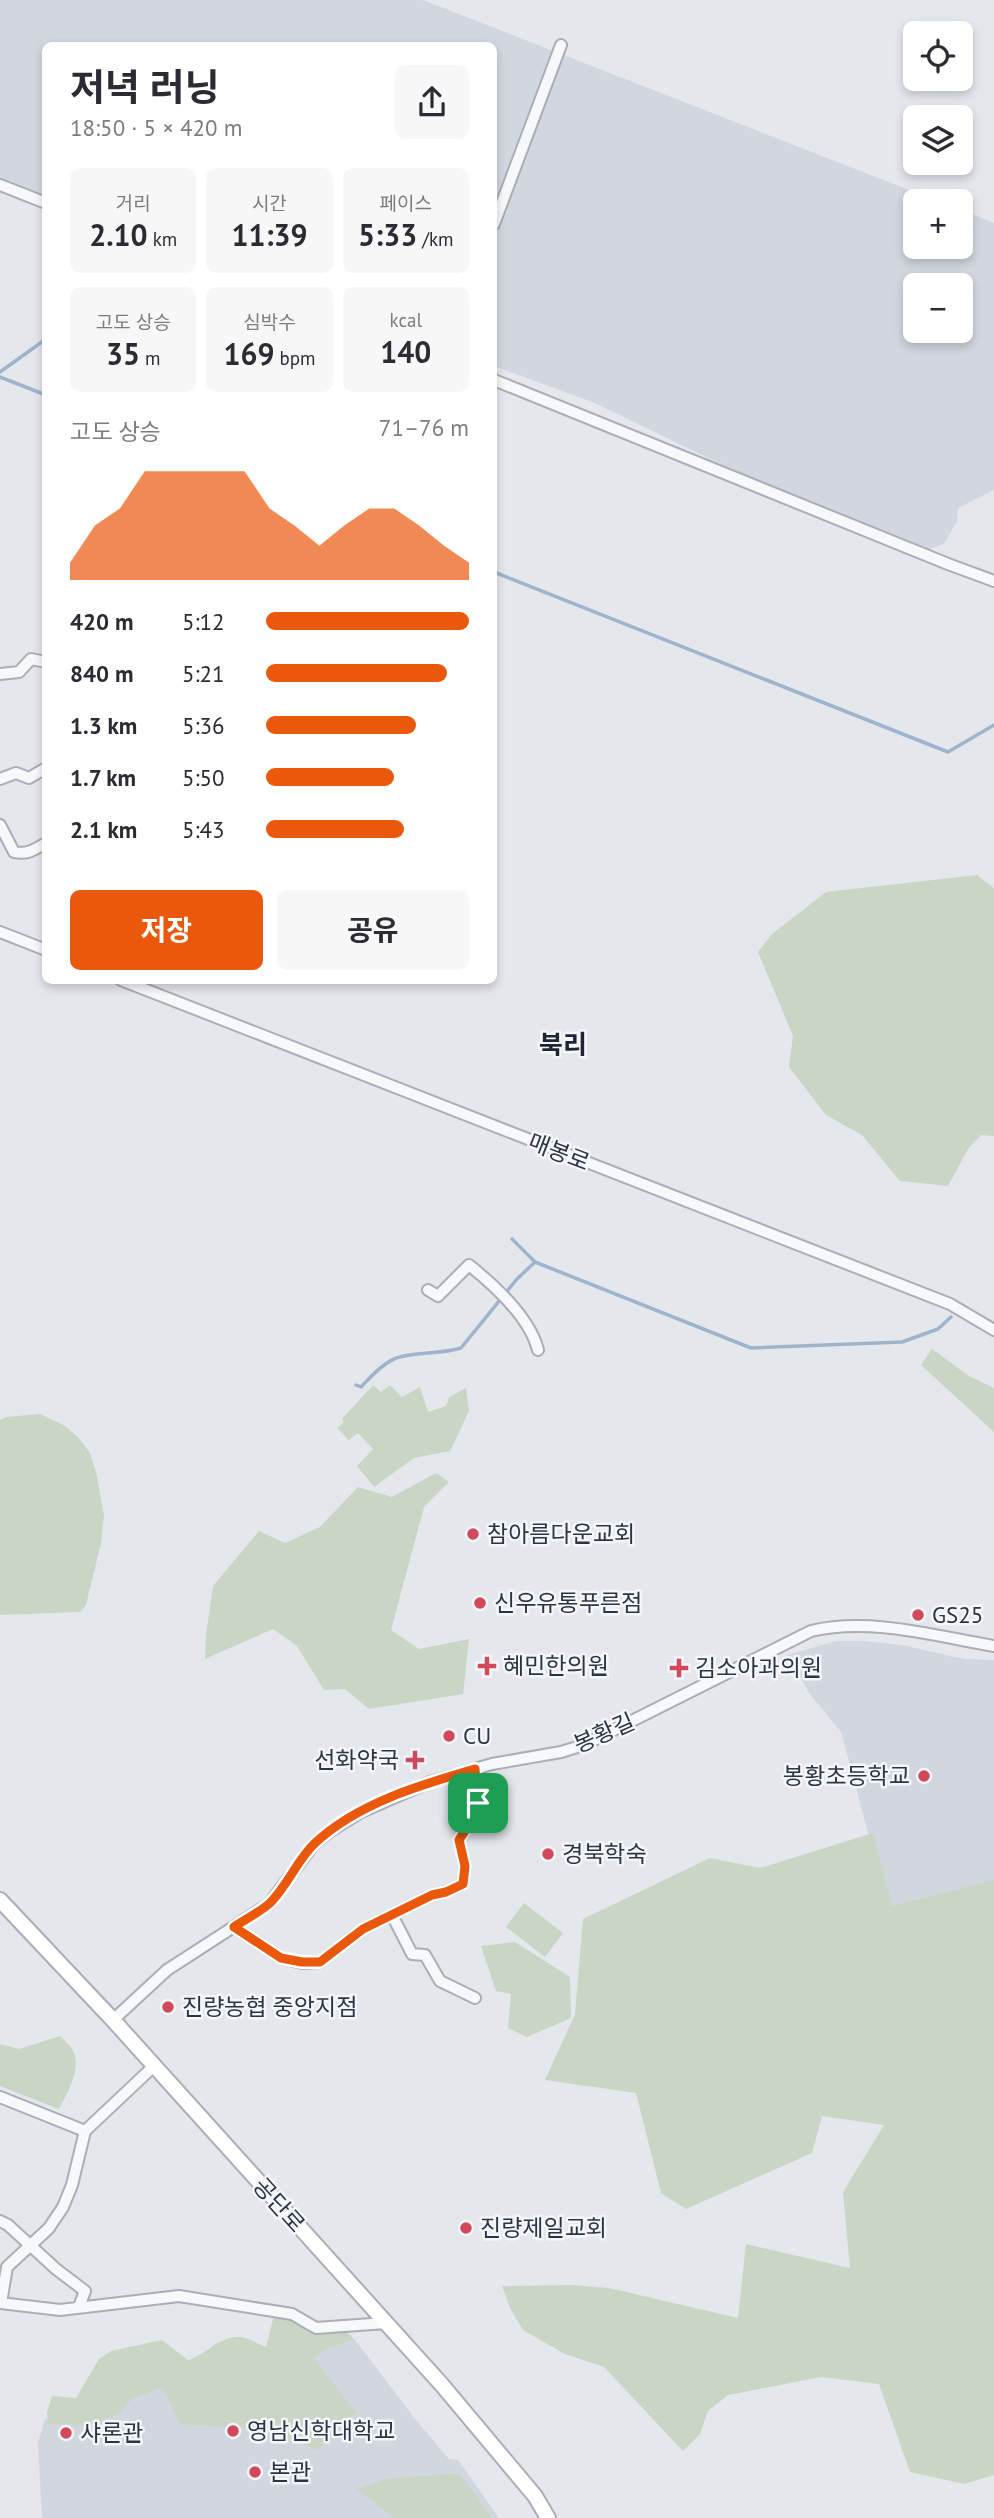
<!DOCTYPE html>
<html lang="ko">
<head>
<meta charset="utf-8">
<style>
	body { margin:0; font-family:"PT Sans","Noto Sans KR",sans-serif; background:#f7f7f7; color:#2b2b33; height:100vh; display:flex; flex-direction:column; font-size:26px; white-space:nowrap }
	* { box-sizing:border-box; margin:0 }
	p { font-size:23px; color:#7c7c81 }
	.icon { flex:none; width:38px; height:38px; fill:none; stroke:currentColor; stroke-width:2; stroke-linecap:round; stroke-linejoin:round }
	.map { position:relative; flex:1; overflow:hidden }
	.panel { position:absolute; left:42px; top:42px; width:455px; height:942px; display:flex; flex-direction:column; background:#fff; border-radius:10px; box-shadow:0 4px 10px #0003 }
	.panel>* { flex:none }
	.tools { position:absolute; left:903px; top:21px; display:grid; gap:14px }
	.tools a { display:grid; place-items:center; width:70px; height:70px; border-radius:10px; background:#fff; box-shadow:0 4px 10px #0003; font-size:35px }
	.pin { position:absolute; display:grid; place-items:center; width:60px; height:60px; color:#fff; margin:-30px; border-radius:14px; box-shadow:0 4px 10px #0006 }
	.round { display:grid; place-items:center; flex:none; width:74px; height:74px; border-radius:10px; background:#f7f7f7 }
	.summary { display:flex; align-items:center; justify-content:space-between; height:119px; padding:0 28px }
	h1 { font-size:38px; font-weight:700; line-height:52px }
	.stats { display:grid; grid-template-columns:repeat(3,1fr); gap:10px; height:119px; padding:7px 28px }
	.stats div { display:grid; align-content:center; border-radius:10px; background:#f7f7f7; text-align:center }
	.stats b { font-size:30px; font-weight:700 }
	.stats small { font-size:19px; font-weight:400 }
	.stats p { font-size:19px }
	.chart { height:196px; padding:14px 28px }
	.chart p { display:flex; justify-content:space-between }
	.chart svg { width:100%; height:126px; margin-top:7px; fill:#ea580c; opacity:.7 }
	.action { display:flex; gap:14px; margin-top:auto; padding:14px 28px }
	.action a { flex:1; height:80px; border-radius:10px; background:#ea580c; color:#fff; font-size:28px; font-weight:700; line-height:80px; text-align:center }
	.action a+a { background:#f7f7f7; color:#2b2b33 }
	ul { padding:0 28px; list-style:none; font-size:23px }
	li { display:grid; grid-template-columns:112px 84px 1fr; align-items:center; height:52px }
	li i { height:18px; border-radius:9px; background:#ea580c }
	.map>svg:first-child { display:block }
	.built { fill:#d2d6de; fill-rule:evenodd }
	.green { fill:#c9d6c5 }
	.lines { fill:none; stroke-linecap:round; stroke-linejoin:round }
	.stream { stroke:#9fb4cc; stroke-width:3.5 }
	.street-casing { stroke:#a9aeb7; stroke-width:14 }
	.secondary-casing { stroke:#a9aeb7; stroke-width:18 }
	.street { stroke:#f7f8fa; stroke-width:10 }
	.secondary { stroke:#fff; stroke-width:14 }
	.route-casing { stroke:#fff; stroke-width:14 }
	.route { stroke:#ea580c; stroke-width:9 }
	.poi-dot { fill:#d1495b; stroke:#f4f6f9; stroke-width:2.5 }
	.labels { text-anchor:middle; stroke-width:5; stroke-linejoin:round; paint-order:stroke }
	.street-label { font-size:23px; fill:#2b3445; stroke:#f4f6f9 }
	.poi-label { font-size:23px; fill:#2b3445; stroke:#f4f6f9; text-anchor:start }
	.quarter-label { font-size:26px; font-weight:bold; fill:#1d2536; stroke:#f4f6f9 }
</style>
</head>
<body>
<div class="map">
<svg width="994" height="2518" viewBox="0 0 994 2518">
	<rect width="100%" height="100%" fill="#e4e7ec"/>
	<path class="built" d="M 0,0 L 423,0 L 937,201 L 915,201 L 915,247 L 961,247 L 961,210 L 994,223 L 994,490 L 958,508 L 957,521 L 944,544 L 929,549 L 739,473 L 595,403 L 494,366 L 494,46 L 46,46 L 45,197 L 0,179 ZM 915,285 L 961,285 L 961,331 L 915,331 Z
		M 836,1641 L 865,1641 L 902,1645 L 964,1659 L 994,1660 L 994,1903 L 892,1921 L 841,1732 L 809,1693 L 788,1655 Z
		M 239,2337 L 266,2347 L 328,2348 L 355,2340 L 416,2420 L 449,2459 L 458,2460 L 499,2518 L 42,2518 L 38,2443 L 45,2419 L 92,2414 L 105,2387 L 197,2358 L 217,2343 Z"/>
	<path class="green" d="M 977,875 L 994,888 L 994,1136 L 981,1135 L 968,1149 L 948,1186 L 900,1181 L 862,1135 L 826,1115 L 789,1067 L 793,1036 L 758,952 L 772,934 L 826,892 Z
		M 932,1349 L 969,1376 L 994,1388 L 994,1432 L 921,1365 Z
		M 373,1385 L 381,1392 L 390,1385 L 402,1397 L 420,1387 L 428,1412 L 446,1406 L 449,1397 L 466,1388 L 469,1411 L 450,1451 L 414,1458 L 374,1487 L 357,1466 L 373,1449 L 358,1433 L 349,1440 L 337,1428 L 344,1422 L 342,1419 Z
		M 40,1414 L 65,1426 L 78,1437 L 90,1453 L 96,1472 L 104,1516 L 101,1543 L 86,1605 L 80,1612 L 0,1615 L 0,1420 L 7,1417 Z
		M 436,1473 L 449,1482 L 424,1507 L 391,1630 L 419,1649 L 469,1639 L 463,1694 L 369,1709 L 345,1689 L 324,1690 L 297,1646 L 273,1629 L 205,1659 L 206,1635 L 213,1586 L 259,1531 L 285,1543 L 320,1527 L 358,1487 L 392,1497 Z
		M 873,1833 L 892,1906 L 994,1880 L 994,2475 L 964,2484 L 910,2472 L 879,2384 L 821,2377 L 728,2395 L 708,2411 L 700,2434 L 683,2451 L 604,2367 L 565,2354 L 523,2330 L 511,2310 L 502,2286 L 571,2285 L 609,2288 L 738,2318 L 746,2244 L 850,2268 L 843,2192 L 884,2125 L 822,2116 L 812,2153 L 686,2209 L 661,2193 L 636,2093 L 545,2080 L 575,2014 L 583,1919 L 710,1858 L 760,1868 Z
		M 524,1903 L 563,1933 L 545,1957 L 506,1927 Z
		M 515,1942 L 570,1977 L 571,2018 L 527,2037 L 508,2028 L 511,1994 L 496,1991 L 481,1946 Z
		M 60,2036 C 64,2040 69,2044 72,2049 C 83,2066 67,2094 59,2109 L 0,2086 L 0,2044 L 19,2049 Z
		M 274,2315 L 344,2329 L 355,2340 L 328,2348 L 314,2358 L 356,2413 L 318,2450 L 264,2429 L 180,2424 L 163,2388 L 132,2398 L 119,2414 L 86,2425 L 48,2424 L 47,2412 L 52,2396 L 76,2398 L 99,2359 L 111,2351 L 162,2340 L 188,2360 C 206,2355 219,2336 239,2337 C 247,2337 258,2344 266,2347 Z
		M 459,2473 L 492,2518 L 394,2518 L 357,2489 L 387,2479 Z"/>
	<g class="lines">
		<path class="stream" d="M 0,372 L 46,339
			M 0,377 L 46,395
			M 494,572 L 948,752 L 994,725
			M 512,1239 L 535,1262 L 751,1348 L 902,1342 L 938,1329 L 951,1317
			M 356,1385 L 361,1387 C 371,1376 386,1360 400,1357 C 420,1352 441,1354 461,1348 L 517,1279 L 535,1262"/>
		<defs>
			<path id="street" d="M 0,185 L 46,203
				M 494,224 L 561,45
				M 494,380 L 948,564 L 994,581
				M 0,674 L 19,672 L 31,659 L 46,662
				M 0,779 L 16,773 L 29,778 L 46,768
				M 0,825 L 14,852 C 27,855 34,850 46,843
				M 0,932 L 46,950
				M 121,980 L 950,1304 L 994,1330
				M 428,1290 L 438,1296 L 469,1265 C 494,1285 530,1318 538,1350
				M 392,1915 L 412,1954 L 425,1955 L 440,1981 L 475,1998
				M 234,1927 L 281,1958 L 302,1963 L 320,1962 L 363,1929 L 432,1895 L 446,1892 L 463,1884 L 465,1866 L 459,1840 C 479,1809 478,1805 475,1769
				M 113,2020 L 167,1970 L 269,1904 L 314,1844 L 329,1832 L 361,1812 L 430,1782 L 492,1764 L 561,1752 L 584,1745 L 811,1631 C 870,1617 935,1636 994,1646
				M 0,2097 L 85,2131 L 154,2066
				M 0,2221 L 8,2225 L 56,2269 L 85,2291 L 79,2307
				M 0,2303 L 60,2310 L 179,2296 L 292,2314 L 316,2328 L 386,2323
				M 1,2303 L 7,2267 L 49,2228 L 63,2207 L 72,2185 L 85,2131"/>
			<path id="secondary" d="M 0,1900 L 113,2020 L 442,2385 L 535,2496 L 548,2518"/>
		</defs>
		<use href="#street" class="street-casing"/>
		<use href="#secondary" class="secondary-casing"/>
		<use href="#street" class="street"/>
		<use href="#secondary" class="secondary"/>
	</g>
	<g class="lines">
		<defs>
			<path id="route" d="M 475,1769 C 478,1805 479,1809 459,1840 L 465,1866 L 463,1884 L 446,1892 L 432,1895 L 363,1929 L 320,1962 L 302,1962 L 281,1958 L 234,1927 C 246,1919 260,1912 270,1903 C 288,1885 297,1860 315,1843 C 358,1803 420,1785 475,1769 Z"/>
		</defs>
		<use href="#route" class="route-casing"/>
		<use href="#route" class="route"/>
	</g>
	<g class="poi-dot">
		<circle cx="473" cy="1534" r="7"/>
		<circle cx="480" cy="1603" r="7"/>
		<circle cx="918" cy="1615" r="7"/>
		<path d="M483.5 1655.5h7v7h7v7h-7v7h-7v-7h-7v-7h7z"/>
		<path d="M675.5 1657.5h7v7h7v7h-7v7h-7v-7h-7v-7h7z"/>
		<circle cx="449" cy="1736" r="7"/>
		<path d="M411.5 1749.5h7v7h7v7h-7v7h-7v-7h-7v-7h7z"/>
		<circle cx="924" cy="1776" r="7"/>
		<circle cx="548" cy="1854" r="7"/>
		<circle cx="168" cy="2007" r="7"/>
		<circle cx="466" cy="2228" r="7"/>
		<circle cx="233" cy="2431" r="7"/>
		<circle cx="66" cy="2433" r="7"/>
		<circle cx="255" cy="2472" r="7"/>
	</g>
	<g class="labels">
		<g class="street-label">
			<text transform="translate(559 1152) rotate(21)" y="8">매봉로</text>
			<text transform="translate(604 1733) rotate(-24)" y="8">봉황길</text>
			<text transform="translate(279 2205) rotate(48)" y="8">공단로</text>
		</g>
		<g class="poi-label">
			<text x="487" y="1542">참아름다운교회</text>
			<text x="494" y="1611">신우유통푸른점</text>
			<text x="932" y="1623">GS25</text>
			<text x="503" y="1674">혜민한의원</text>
			<text x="695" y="1676">김소아과의원</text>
			<text x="463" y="1744">CU</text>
			<text x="399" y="1768" text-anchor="end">선화약국</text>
			<text x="910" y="1784" text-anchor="end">봉황초등학교</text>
			<text x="562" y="1862">경북학숙</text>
			<text x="182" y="2015">진량농협 중앙지점</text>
			<text x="480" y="2236">진량제일교회</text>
			<text x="247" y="2439">영남신학대학교</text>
			<text x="80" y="2441">샤론관</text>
			<text x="269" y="2480">본관</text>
		</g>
		<g class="quarter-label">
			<text x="563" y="1054">북리</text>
		</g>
	</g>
</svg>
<div class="tools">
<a><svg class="icon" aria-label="locate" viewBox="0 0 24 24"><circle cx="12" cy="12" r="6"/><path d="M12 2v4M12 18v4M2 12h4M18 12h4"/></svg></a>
<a><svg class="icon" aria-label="layers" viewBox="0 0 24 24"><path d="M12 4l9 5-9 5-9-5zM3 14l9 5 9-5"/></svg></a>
<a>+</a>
<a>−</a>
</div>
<div class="pin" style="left:478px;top:1803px;background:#1e9e55"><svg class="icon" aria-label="arrive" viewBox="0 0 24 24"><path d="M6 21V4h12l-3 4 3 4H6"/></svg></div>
<section class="panel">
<div class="summary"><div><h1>저녁 러닝</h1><p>18:50 · 5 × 420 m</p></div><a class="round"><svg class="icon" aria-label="share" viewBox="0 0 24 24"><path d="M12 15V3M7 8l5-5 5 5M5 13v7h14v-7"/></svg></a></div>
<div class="stats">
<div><p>거리</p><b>2.10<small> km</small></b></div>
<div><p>시간</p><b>11:39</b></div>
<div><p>페이스</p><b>5:33<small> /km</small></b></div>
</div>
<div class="stats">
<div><p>고도 상승</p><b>35<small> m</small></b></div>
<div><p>심박수</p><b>169<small> bpm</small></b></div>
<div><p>kcal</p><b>140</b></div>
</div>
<div class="chart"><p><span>고도 상승</span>71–76 m</p>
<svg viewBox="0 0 160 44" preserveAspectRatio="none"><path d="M0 44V38L10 25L20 19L30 6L40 6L50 6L60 6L70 6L80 19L90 25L100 32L110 25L120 19L130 19L140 25L150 32L160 38V44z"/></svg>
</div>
<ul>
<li><b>420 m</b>5:12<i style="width:100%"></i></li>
<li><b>840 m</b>5:21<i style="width:89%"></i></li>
<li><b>1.3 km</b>5:36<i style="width:74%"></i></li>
<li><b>1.7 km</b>5:50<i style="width:63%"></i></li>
<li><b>2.1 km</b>5:43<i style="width:68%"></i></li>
</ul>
<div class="action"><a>저장</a><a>공유</a></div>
</section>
</div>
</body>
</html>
